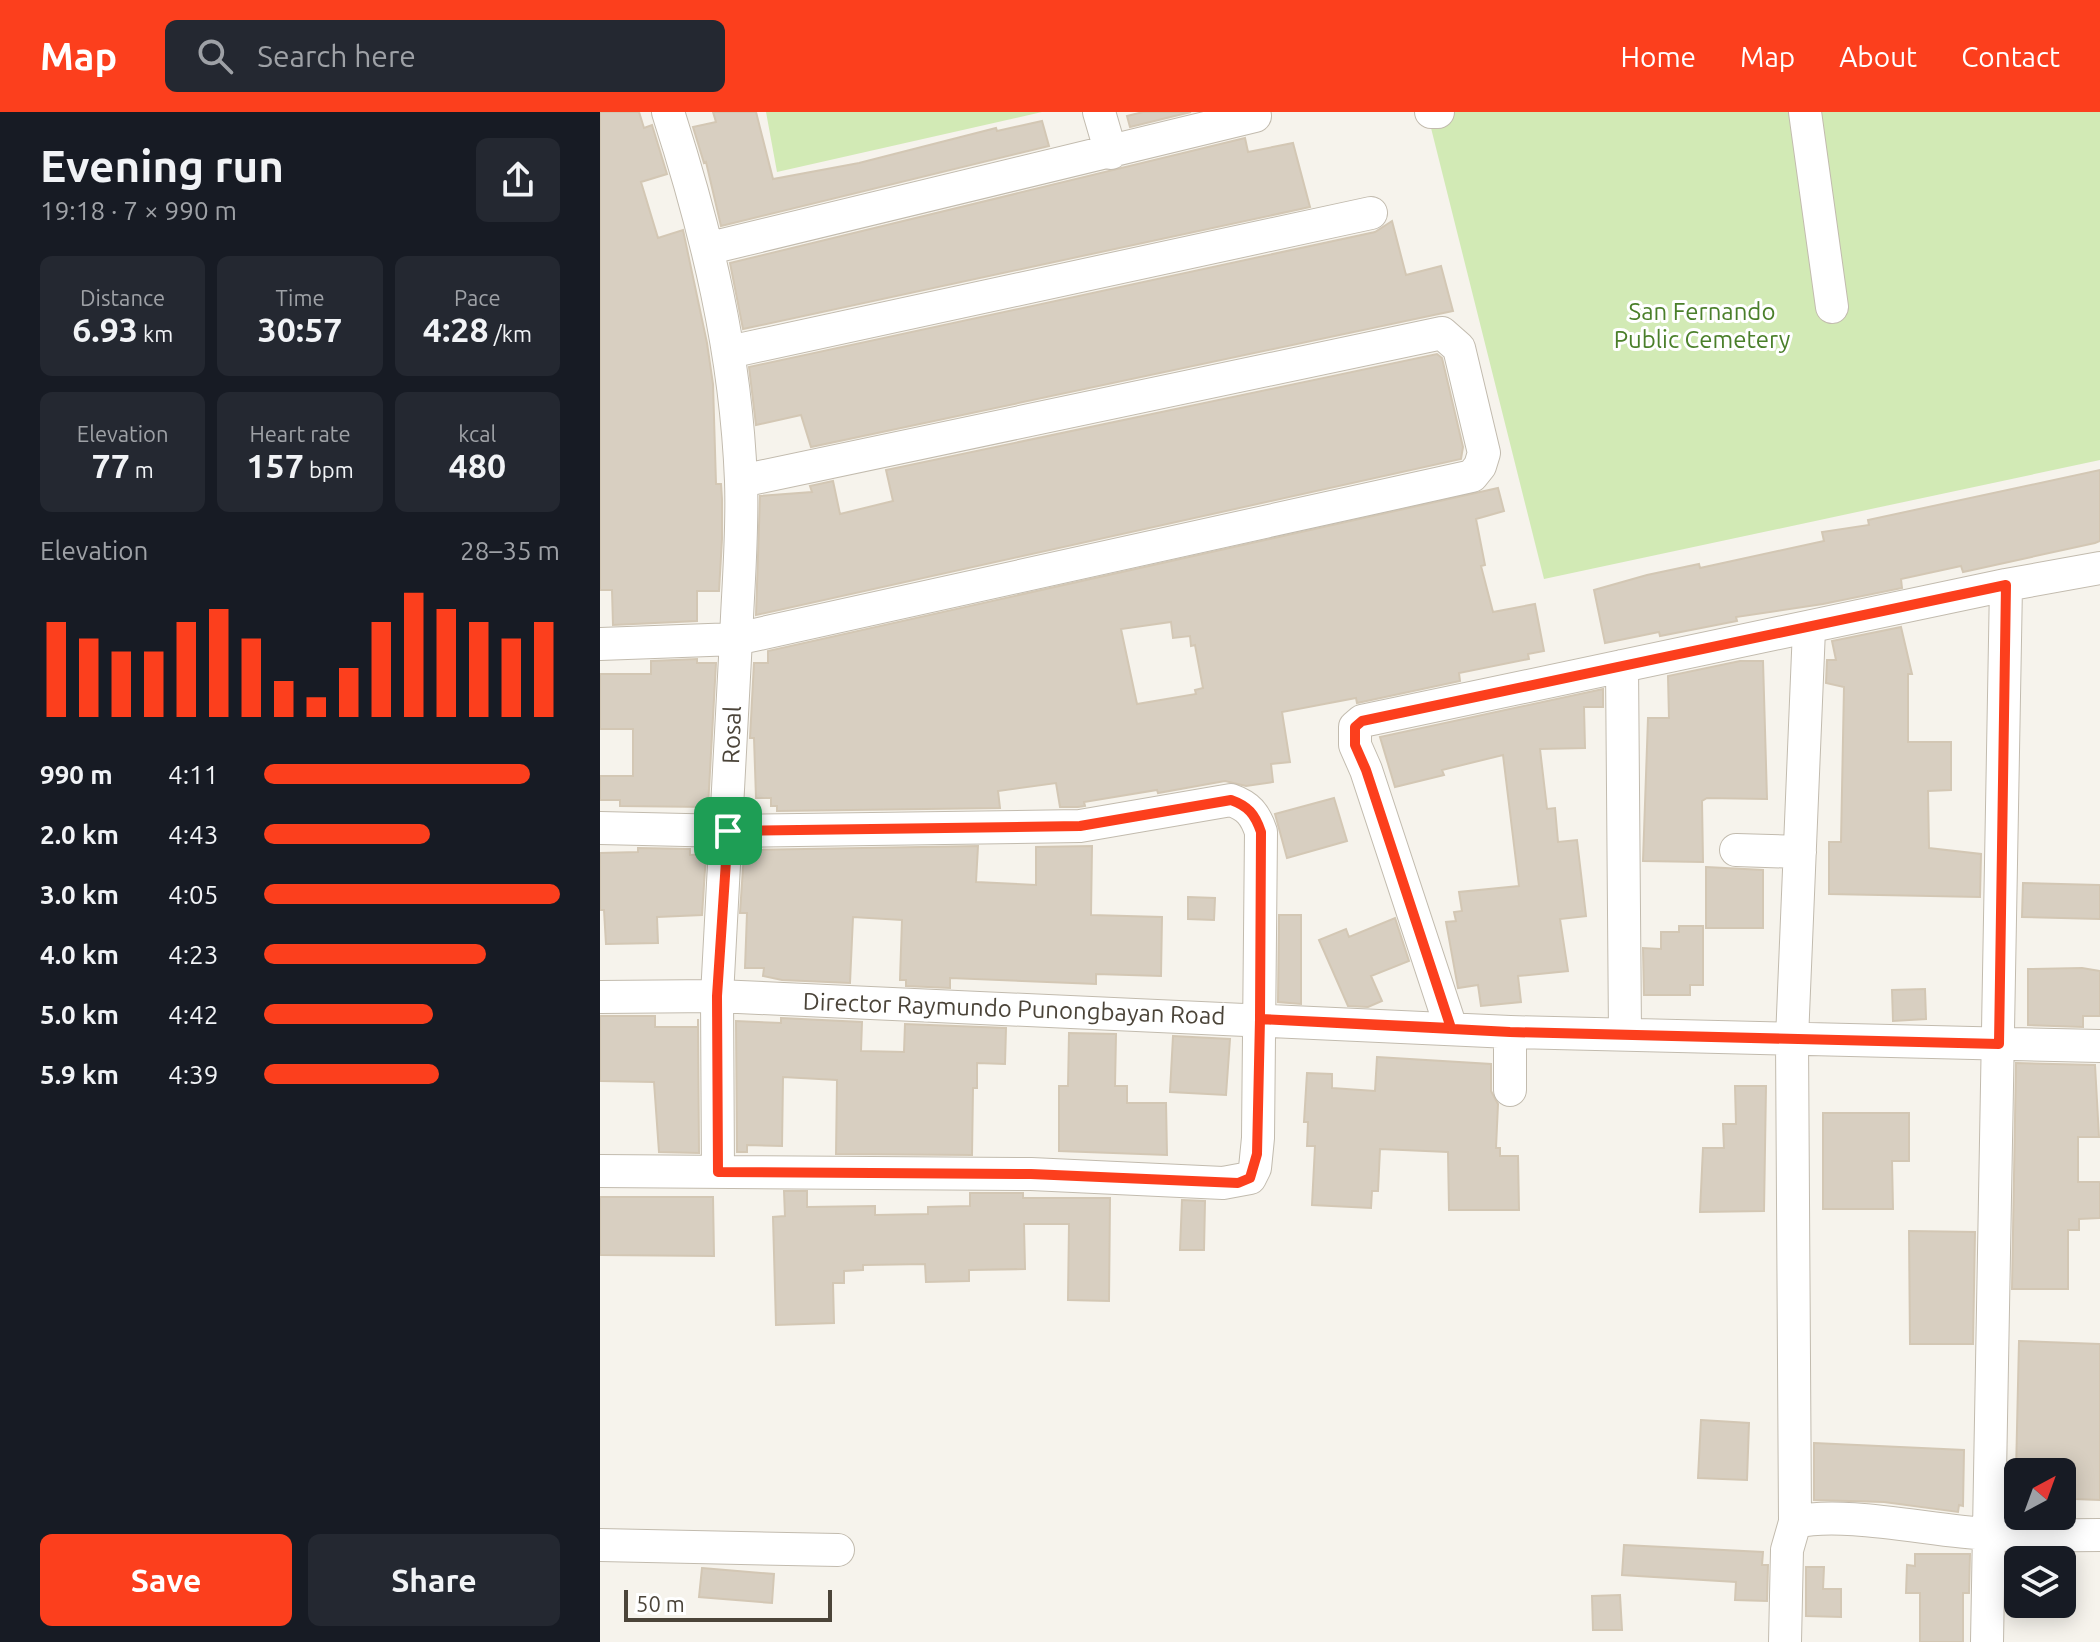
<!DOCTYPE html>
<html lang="en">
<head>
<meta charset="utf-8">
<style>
	body { margin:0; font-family:Ubuntu,sans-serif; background:#242831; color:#f1f3f6; height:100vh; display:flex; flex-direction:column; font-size:30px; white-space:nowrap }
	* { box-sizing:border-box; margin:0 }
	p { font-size:26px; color:#9ea1a6 }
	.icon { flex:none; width:44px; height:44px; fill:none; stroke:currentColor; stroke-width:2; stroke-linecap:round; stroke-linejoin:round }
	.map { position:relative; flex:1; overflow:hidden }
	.sheet { display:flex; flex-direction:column; background:#171b24; width:600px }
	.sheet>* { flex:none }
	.needle { width:52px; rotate:41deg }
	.buttons { position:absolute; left:1404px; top:1346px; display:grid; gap:16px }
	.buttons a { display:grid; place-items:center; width:72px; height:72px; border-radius:12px; background:#171b24; box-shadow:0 4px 20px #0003; font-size:40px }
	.scale { position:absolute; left:24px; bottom:20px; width:208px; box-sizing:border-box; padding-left:8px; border:4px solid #4b4439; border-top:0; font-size:22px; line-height:28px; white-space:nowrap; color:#4b4439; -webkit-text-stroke:6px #fff; paint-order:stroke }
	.pin { position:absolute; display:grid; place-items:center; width:68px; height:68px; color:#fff; margin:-34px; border-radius:16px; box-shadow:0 4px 12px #0006 }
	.round { display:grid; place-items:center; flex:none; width:84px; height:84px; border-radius:12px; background:#242831 }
	.headline { display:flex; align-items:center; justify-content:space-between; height:136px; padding:0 40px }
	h1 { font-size:44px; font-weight:700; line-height:60px }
	.metrics { display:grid; grid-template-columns:repeat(3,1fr); gap:12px; height:136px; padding:8px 40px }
	.metrics div { display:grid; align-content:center; border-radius:12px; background:#242831; text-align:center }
	.metrics b { font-size:34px; font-weight:700 }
	.metrics small { font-size:22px; font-weight:400 }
	.metrics p { font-size:22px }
	.chart { height:224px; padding:16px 40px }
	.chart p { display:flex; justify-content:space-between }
	.chart svg { width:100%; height:144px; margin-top:8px; stroke:#fc3f1d; stroke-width:6 }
	.action { display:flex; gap:16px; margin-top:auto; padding:16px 40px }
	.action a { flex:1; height:92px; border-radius:12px; background:#fc3f1d; color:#fff; font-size:32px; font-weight:700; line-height:92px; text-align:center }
	.action a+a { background:#242831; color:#f1f3f6 }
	ul { padding:0 40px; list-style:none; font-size:26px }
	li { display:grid; grid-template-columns:128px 96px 1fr; align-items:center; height:60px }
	li i { height:20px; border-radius:10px; background:#fc3f1d }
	header { display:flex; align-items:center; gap:48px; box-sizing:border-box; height:112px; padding:0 40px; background:#fc3f1d; color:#fff }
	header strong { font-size:38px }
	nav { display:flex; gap:44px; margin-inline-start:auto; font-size:28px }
	.search { width:560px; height:72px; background:#242831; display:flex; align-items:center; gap:20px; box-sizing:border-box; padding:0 28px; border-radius:12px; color:#9ea1a6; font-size:30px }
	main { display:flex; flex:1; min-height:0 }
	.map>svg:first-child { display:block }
	.green { fill:#d2eab5 }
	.building { fill:#d8cfc1; stroke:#d3c7b4; stroke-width:2; fill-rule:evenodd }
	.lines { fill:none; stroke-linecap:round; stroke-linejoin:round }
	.minor-casing { stroke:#c2bbae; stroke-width:34 }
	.minor { stroke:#fff; stroke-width:32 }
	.route-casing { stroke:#fff; stroke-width:16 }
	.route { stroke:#fc3f1d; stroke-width:10 }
	.labels { text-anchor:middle; stroke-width:6; stroke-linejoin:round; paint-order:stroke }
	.park-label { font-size:24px; fill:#4a7f2a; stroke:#fff }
	.street-label { font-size:24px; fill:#4b4439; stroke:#fff }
</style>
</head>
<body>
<header>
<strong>Map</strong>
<div class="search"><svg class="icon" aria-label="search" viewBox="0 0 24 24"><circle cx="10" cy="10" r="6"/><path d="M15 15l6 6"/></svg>Search here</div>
<nav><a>Home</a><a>Map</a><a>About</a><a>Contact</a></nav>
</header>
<main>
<section class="sheet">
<div class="headline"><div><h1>Evening run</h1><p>19:18 · 7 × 990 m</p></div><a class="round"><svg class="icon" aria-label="share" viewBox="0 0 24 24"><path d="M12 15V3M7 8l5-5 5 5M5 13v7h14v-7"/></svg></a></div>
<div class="metrics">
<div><p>Distance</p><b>6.93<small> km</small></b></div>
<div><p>Time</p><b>30:57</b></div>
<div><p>Pace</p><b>4:28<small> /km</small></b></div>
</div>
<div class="metrics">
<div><p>Elevation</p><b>77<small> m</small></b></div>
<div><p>Heart rate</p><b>157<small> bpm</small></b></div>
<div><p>kcal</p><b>480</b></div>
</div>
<div class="chart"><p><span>Elevation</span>28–35 m</p>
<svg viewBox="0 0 160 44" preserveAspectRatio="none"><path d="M5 44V15M15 44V20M25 44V24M35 44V24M45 44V15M55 44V11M65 44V20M75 44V33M85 44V38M95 44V29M105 44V15M115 44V6M125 44V11M135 44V15M145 44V20M155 44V15"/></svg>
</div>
<ul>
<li><b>990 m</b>4:11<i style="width:90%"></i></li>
<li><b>2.0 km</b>4:43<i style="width:56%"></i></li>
<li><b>3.0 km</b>4:05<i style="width:100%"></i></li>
<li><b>4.0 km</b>4:23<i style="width:75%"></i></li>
<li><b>5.0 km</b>4:42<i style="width:57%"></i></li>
<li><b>5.9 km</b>4:39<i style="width:59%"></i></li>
</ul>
<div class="action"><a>Save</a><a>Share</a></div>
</section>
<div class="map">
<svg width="1500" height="1530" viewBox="0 0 1500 1530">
	<rect width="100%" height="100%" fill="#f6f3ec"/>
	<path class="green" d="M 166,0 L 442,0 L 177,60 Z
		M 827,0 L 1500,0 L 1500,348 L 944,467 Z"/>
	<path class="building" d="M 0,0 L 39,0 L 44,16 L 52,13 L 67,62 L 41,70 L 58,126 L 83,118 L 107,231 L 113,272 L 116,372 L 121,372 L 122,387 L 122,427 L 119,479 L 97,479 L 97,509 L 13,513 L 12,478 L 0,478 Z
		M 113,0 L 156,0 L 173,67 L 259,51 L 396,16 L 397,19 L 442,9 L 449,34 L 121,114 L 106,50 L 104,51 L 93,15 L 116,10 Z
		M 543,0 L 591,0 L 530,15 L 527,4 Z
		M 645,26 L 648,40 L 693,31 L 710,95 L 143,217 L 130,151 Z
		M 792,109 L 806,163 L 841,154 L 853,199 L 211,335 L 201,303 L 156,313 L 149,255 L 775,120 Z
		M 837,242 L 842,246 L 863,335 L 861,347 L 156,503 L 160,384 L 212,380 L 210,374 L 233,369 L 240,402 L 293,389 L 286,358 Z
		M 1500,358 L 1500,429 L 1495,431 L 1363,460 L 1361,454 L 1301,467 L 1302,476 L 1223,492 L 1136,505 L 1137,509 L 1060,524 L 1059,520 L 1005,531 L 994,478 L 1047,463 L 1099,452 L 1100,456 L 1224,429 L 1222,420 L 1269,413 L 1268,408 Z
		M 898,376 L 904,399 L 876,407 L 885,453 L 881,454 L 893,500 L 935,492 L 944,539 L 928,542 L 929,547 L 859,561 L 860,569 L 757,591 L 756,586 L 682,600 L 690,650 L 671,652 L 673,670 L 646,674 L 625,669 L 558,681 L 557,678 L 484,690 L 485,694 L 478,695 L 460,695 L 456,671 L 398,679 L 400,696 L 177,699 L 177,694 L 171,694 L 171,686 L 156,686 L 154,626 L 150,626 L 154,551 L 168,551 L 168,539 ZM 571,510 L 573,526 L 590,524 L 591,534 L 595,533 L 603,576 L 595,578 L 596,582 L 537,592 L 521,517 Z
		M 1301,515 L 1312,562 L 1308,562 L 1308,630 L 1351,630 L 1351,678 L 1328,679 L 1329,736 L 1381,742 L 1380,785 L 1229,782 L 1229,730 L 1241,730 L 1244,575 L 1226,571 L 1227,548 L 1236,548 L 1232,529 Z
		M 97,547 L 97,551 L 116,551 L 108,695 L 20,694 L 20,688 L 0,688 L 0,664 L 33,664 L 33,617 L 0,617 L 0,562 L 51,562 L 51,549 Z
		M 1140,549 L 1163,549 L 1167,687 L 1107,686 L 1102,689 L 1103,750 L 1043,749 L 1048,606 L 1069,606 L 1068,564 Z
		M 1003,577 L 1003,595 L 984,595 L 985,636 L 940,637 L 947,697 L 955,696 L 958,730 L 977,728 L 986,804 L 960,807 L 968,859 L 918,864 L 921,890 L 881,894 L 878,873 L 858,876 L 846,810 L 856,809 L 854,800 L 862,799 L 859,780 L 919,774 L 903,643 L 842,658 L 844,663 L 795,675 L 780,625 Z
		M 734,686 L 747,729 L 687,746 L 675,702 Z
		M 378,734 L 376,770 L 436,773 L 436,735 L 492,734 L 491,803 L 562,805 L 561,864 L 496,862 L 496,872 L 350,866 L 350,876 L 306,874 L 306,868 L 300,868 L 302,808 L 253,805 L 250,871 L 182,868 L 163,864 L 164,856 L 145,856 L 147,801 L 140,801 L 144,741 L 152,741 L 152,738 Z
		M 38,736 L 90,737 L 90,743 L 106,742 L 102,803 L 57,805 L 58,831 L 6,832 L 4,798 L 0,798 L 0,741 L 38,740 Z
		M 1106,755 L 1163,758 L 1163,816 L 1106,816 Z
		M 1423,771 L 1500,773 L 1500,807 L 1422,805 Z
		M 588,785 L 615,786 L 614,808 L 588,807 Z
		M 679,803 L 701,803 L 701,892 L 678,890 Z
		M 795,806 L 809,849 L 771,864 L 782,889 L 768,895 L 748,894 L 719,828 L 746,817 L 749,825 Z
		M 1079,814 L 1103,814 L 1103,873 L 1090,873 L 1090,883 L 1044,883 L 1043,836 L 1061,837 L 1061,820 L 1079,820 Z
		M 1482,856 L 1500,859 L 1500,904 L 1483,904 L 1483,915 L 1428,913 L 1428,857 Z
		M 1325,877 L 1326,907 L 1293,909 L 1292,878 Z
		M 0,904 L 55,904 L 55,915 L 98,915 L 98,907 L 99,1041 L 59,1040 L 54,970 L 0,969 Z
		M 181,906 L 262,910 L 261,939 L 304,940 L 305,912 L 406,916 L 405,952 L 377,951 L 377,976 L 373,976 L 372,1043 L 236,1042 L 237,968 L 183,965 L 182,1034 L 147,1033 L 147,1040 L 137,1040 L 136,909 L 181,911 Z
		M 469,921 L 516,922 L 515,974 L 527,974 L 527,991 L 566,991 L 567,1043 L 459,1039 L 459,974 L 468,974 Z
		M 573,924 L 630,927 L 626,983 L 570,980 Z
		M 777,945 L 891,952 L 891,979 L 898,992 L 896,1036 L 900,1036 L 900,1044 L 918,1044 L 919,1098 L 849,1098 L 848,1040 L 780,1037 L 778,1079 L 772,1079 L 771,1096 L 712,1093 L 715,1034 L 707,1034 L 708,1010 L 704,1010 L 707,961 L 732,962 L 732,976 L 775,979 Z
		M 1416,951 L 1495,953 L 1499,1025 L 1478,1025 L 1478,1070 L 1500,1070 L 1500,1106 L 1479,1107 L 1479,1118 L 1468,1118 L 1468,1177 L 1412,1177 Z
		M 1135,974 L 1166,974 L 1164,1099 L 1100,1100 L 1103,1036 L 1124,1036 L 1123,1012 L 1136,1012 Z
		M 1223,1001 L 1309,1001 L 1309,1049 L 1292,1049 L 1293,1097 L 1223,1097 Z
		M 184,1079 L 207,1079 L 207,1095 L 275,1094 L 275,1103 L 328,1102 L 328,1095 L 370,1094 L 370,1081 L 423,1081 L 423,1086 L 510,1086 L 509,1189 L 468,1188 L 469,1112 L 424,1112 L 425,1157 L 369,1158 L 369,1169 L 326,1170 L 325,1152 L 263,1153 L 263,1158 L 244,1159 L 244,1171 L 233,1171 L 234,1211 L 176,1213 L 173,1105 L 185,1104 Z
		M 0,1085 L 113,1085 L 114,1144 L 0,1143 Z
		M 582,1088 L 605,1089 L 604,1138 L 580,1138 Z
		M 1309,1119 L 1375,1120 L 1373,1232 L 1310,1232 Z
		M 1419,1229 L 1500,1232 L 1500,1388 L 1475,1387 L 1475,1360 L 1416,1360 Z
		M 1101,1308 L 1149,1311 L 1147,1368 L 1098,1366 Z
		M 1214,1331 L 1364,1338 L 1363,1394 L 1359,1393 L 1358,1400 L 1284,1390 L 1214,1388 Z
		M 1024,1433 L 1163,1440 L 1162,1453 L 1168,1453 L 1167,1489 L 1135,1488 L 1136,1470 L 1022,1463 Z
		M 1315,1442 L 1370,1442 L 1369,1481 L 1363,1481 L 1363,1530 L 1320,1530 L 1320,1481 L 1306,1481 L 1307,1453 L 1315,1454 Z
		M 1206,1455 L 1224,1455 L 1223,1477 L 1241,1477 L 1241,1505 L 1206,1504 Z
		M 102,1456 L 174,1462 L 172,1491 L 99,1485 Z
		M 1020,1483 L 1022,1518 L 993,1518 L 992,1484 Z"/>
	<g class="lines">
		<defs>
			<path id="minor" d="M 499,0 L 511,41
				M 831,0 L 838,0
				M 1205,0 L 1232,195
				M 110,136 L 655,4
				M 129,240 L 771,101
				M 0,532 L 136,527 C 138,474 143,421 141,369 C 136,241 107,121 68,0
				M 1022,554 L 1025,922
				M 0,716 L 128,719 L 480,714 L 631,688 C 648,694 655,702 661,720 L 658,1026 L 655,1056 L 650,1066 L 623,1071 L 431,1062 L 0,1059
				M 1136,738 L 1200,740
				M 0,885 L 117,884 L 910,920 L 1500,934
				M 851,916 L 766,658 L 755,633 L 755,615 L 762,609 L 1406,473 L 1500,456
				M 910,978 L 910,920
				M 118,1060 L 117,884 L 136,527 L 872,364 L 880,354 L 884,341 L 859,236 L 842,221 L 141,369
				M 1195,1410 C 1245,1398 1335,1420 1390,1422 C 1426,1424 1463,1423 1500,1423
				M 0,1433 L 238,1438
				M 1185,1530 L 1187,1438 L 1195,1410 L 1192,927 L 1209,517
				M 1387,1530 L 1406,473"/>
		</defs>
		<use href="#minor" class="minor-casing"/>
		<use href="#minor" class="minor"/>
	</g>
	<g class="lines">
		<defs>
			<path id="route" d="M 128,719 L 117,884 L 118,1060 L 431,1062 L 638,1071 L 650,1066 L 657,1042 L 660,907 L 910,920 L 1399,932 L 1406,473 L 762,609 L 755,615 L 755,633 L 766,658 L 851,916 L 660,907 L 661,720 C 655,702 648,694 631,688 L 480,714 L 128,719"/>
		</defs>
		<use href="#route" class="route-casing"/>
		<use href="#route" class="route"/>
	</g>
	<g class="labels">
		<g class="park-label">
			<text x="1102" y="208">San Fernando<tspan x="1102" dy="28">Public Cemetery</tspan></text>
		</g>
		<g class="street-label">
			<text transform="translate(132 623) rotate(-88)" y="8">Rosal</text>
			<text transform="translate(414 897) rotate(2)" y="8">Director Raymundo Punongbayan Road</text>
		</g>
	</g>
</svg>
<div class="buttons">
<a><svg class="needle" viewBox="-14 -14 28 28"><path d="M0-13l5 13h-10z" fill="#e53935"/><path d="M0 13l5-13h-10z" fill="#9ea1a6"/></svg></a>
<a><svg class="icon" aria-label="layers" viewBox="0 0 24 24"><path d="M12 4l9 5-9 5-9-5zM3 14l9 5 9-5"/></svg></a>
</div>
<div class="scale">50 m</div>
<div class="pin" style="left:128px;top:719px;background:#1e9e55"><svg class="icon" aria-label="arrive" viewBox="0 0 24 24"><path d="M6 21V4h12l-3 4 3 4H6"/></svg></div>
</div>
</main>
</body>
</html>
